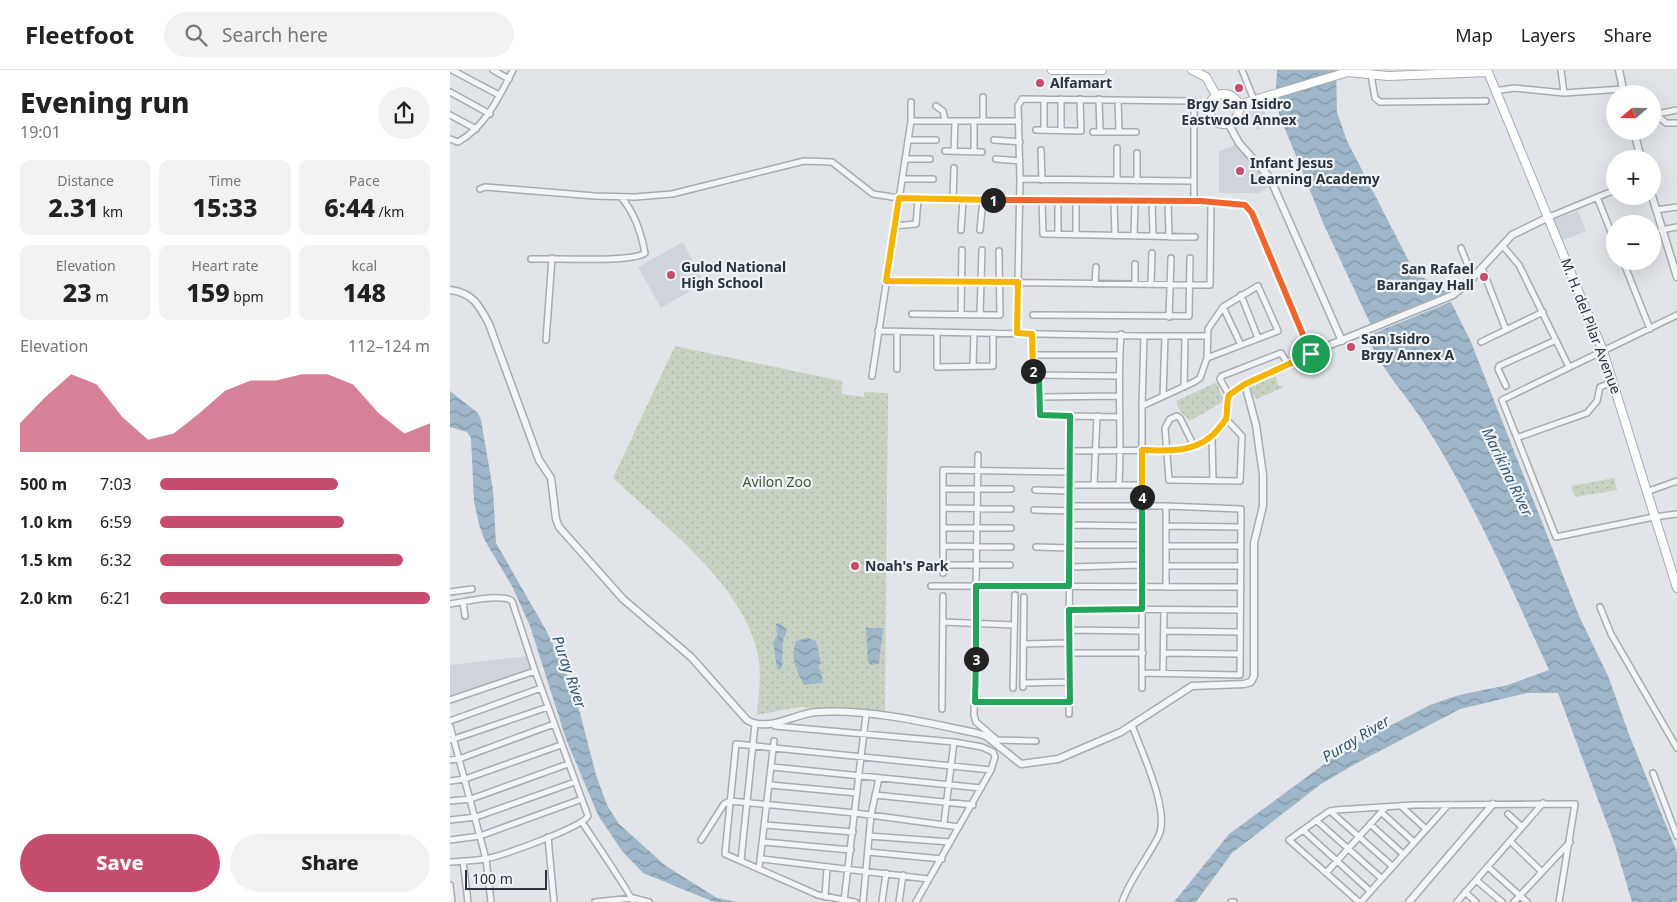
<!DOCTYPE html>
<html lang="en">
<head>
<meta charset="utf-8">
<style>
	body { margin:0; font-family:"Noto Sans",sans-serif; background:#f2f2f2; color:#222; height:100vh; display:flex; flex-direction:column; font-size:19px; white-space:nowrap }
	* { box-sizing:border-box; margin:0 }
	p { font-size:16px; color:#767676 }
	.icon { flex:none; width:28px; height:28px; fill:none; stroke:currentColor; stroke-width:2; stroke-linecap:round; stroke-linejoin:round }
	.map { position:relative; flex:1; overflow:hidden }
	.side { display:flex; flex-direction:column; background:#fff; width:450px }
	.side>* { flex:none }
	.needle { width:32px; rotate:250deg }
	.buttons { position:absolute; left:1156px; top:15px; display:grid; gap:10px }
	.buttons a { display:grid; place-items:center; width:55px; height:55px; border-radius:50%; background:#fff; box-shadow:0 5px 20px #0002; font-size:25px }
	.scale { position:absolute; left:15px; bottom:12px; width:82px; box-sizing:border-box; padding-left:5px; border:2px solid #2a343f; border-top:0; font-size:14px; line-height:18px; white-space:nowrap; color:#2a343f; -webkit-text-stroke:4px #f0f3f6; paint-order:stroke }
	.pin { position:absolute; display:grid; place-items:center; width:42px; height:42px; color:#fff; margin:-21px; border:2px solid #fff; border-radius:50%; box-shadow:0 1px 5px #0007 }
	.km { position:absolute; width:25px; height:25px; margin:-12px; border-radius:50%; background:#222; color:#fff; font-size:14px; line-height:25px; text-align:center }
	.round { display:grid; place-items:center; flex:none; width:52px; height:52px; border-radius:26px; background:#f2f2f2 }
	.headline { display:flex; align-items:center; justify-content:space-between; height:85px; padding:0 20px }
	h1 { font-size:28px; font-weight:800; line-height:38px }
	.stats { display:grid; grid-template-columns:repeat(3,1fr); gap:8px; height:85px; padding:5px 20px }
	.stats div { display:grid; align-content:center; border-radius:10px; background:#f2f2f2; text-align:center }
	.stats b { font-size:25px; font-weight:800 }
	.stats small { font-size:14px; font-weight:400 }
	.stats p { font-size:14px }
	.chart { height:140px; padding:10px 20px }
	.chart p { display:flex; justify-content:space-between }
	.chart svg { width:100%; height:90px; margin-top:5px; fill:#c64d6d; opacity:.7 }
	.action { display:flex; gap:10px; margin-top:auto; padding:10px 20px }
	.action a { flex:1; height:58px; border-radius:30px; background:#c64d6d; color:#fff; font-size:20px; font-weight:800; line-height:58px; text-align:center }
	.action a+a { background:#f2f2f2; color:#222 }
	ul { padding:0 20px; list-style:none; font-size:16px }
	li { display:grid; grid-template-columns:80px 60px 1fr; align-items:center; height:38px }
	li i { height:12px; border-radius:6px; background:#c64d6d }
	header { display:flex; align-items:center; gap:30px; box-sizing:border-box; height:70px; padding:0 25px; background:#fff; border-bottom:1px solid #e0e0e0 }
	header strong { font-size:24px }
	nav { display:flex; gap:28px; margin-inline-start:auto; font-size:18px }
	.search { width:350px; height:45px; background:#f2f2f2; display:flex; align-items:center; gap:12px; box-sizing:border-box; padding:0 18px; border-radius:28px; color:#767676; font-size:19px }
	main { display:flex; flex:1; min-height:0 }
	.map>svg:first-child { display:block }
	.built { fill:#cfd4da }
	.park { fill:url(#park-dots) }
	.water { fill:url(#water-waves) }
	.pier { fill:#e1e5e9 }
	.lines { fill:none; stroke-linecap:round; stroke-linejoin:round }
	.minor-casing { stroke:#a6acb3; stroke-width:8 }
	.tertiary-casing { stroke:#a6acb3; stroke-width:9 }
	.secondary-casing { stroke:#a6acb3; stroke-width:10 }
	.minor { stroke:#f3f5f7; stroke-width:5 }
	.tertiary { stroke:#f3f5f7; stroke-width:6 }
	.secondary { stroke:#fff; stroke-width:8 }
	.split-1-casing { stroke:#fff; stroke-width:10 }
	.split-2-casing { stroke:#fff; stroke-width:10 }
	.split-3-casing { stroke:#fff; stroke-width:10 }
	.split-4-casing { stroke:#fff; stroke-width:10 }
	.split-5-casing { stroke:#fff; stroke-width:10 }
	.split-1 { stroke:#f0652b; stroke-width:6 }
	.split-2 { stroke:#f5b400; stroke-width:6 }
	.split-3 { stroke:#22a559; stroke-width:6 }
	.split-4 { stroke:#22a559; stroke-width:6 }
	.split-5 { stroke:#f5b400; stroke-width:6 }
	.poi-dot { fill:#c64d6d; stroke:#f0f3f6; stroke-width:2 }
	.labels { text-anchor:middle; stroke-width:4.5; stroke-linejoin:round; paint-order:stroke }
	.poi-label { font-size:14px; font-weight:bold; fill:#2a343f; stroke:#f0f3f6; text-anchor:start }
	.street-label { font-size:14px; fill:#2a343f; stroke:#f0f3f6 }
	.park-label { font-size:14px; fill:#425a38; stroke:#f0f3f6 }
	.water-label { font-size:15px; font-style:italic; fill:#375771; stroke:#f0f3f6 }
</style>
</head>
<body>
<header>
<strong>Fleetfoot</strong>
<div class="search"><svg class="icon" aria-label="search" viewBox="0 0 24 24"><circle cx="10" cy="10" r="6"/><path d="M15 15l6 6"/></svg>Search here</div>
<nav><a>Map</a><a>Layers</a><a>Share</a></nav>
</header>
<main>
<section class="side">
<div class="headline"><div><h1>Evening run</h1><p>19:01</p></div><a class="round"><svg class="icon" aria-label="share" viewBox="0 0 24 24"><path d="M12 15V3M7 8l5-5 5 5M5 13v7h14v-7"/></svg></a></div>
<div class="stats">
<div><p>Distance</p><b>2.31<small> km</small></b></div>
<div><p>Time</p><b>15:33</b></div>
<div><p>Pace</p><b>6:44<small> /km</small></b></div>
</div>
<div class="stats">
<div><p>Elevation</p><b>23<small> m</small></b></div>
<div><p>Heart rate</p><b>159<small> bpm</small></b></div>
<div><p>kcal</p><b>148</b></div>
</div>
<div class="chart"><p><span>Elevation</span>112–124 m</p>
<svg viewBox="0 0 160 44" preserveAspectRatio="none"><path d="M0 44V30L10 17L20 6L30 11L40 27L50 38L60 35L70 25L80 14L90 9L100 9L110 6L120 6L130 11L140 25L150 35L160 30V44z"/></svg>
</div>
<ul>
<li><b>500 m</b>7:03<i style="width:66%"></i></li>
<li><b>1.0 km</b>6:59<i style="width:68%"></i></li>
<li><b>1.5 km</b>6:32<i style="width:90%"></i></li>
<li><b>2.0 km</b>6:21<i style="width:100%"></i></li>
</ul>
<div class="action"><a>Save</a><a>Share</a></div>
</section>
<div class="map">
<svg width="1227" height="832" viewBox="0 0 1227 832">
	<defs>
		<pattern id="park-dots" width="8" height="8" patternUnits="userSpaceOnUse" patternTransform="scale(1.25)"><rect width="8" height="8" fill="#c8d2c2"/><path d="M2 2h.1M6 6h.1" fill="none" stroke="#acb5a8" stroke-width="1.8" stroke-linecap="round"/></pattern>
		<pattern id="water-waves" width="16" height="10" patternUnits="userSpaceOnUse" patternTransform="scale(1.25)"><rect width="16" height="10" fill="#9eb6c7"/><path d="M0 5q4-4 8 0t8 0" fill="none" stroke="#8195a3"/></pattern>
	</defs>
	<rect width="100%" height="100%" fill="#e1e5e9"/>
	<path class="built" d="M 811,35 L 820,55 L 807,60 L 799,41 Z
		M 785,75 L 804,92 L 822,115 L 809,123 L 769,123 L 769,81 Z
		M 1128,141 L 1136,161 L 1111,171 L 1102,150 Z
		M 233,172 L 254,213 L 211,238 L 188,197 Z
		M 76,586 L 81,600 L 0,629 L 0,595 Z"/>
	<path class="park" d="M 225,276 L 392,311 L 392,324 L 414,327 L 414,322 L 438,323 L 435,646 L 392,640 L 350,637 L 307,645 C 309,624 312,600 307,580 C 289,511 213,455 163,408 Z
		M 825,304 L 828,315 L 834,317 L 806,329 L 801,320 L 801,314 Z
		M 765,313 L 768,313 L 771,325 L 776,330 L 740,351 L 730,341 L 726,331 Z
		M 1164,408 L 1167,420 L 1125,427 L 1121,416 Z"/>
	<path class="water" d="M 827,0 L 886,0 L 887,42 L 897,71 L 967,207 L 974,208 L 996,222 L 1021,272 L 1129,546 L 1158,606 L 1180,667 L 1227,782 L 1227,832 L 1182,832 L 1165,775 L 1108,623 L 1077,623 L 1010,639 L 907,693 L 871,714 L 782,783 L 746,832 L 724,832 L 779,764 L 892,681 L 980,635 L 1009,625 L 1058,615 L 1099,600 C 1062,520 1026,436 979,361 C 961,330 935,305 920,272 L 926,269 L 920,253 L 874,155 L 829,44 L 826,17 Z
		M 0,321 L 28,343 L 31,350 L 43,420 L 46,473 L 96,560 L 114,597 L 130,643 L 146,705 L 157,735 L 169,754 L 216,796 L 267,828 L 287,832 L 264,832 L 193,803 L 172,781 L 148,745 L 116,669 L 80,556 L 62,516 L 34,469 L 29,454 L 24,431 L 21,368 L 17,362 L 0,357 Z
		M 330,553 L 337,560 L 333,571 L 332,597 L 330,600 L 327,598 L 323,572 L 327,566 L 326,554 Z
		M 416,558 L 433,558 L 429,594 L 421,595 L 418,592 Z
		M 357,568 L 366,571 L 371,593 L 368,596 L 371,602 L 373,613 L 354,615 C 346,599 340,589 346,571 Z"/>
	<path class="pier" d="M 998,222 L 1003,231 L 922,264 L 918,255 Z"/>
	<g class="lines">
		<defs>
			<path id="minor" d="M 2,0 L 49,25
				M 43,0 L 59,9
				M 792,0 L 804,30
				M 1111,0 L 1114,23
				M 921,5 L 925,28 L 930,32 L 1036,31
				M 1045,21 L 1064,18 L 1114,23 L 1173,19
				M 0,22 L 40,44
				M 533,27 L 533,51
				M 649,29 L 650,62
				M 668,30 L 669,62
				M 486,36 L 493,41 L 495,51
				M 1208,43 L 1209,47 L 1216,53 L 1227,53
				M 0,45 L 26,59
				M 1202,45 L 1227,40
				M 461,51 L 569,51
				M 586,60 L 631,61 L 630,29
				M 594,60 L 594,29
				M 611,60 L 611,29
				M 643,62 L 686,62
				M 0,69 L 8,72 C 36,56 49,27 63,0
				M 458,70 L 486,70
				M 544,70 L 570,72
				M 667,78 L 667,110
				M 591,80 L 592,110
				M 495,81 L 532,82
				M 504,81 L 505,51
				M 524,81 L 524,51
				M 687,83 L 687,111
				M 455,89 L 480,89
				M 546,89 L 570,91
				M 452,109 L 483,109
				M 570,109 L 742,111
				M 30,119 L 35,117 L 145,126 L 185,127 L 222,124 L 354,91 L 382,92 L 423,124 L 449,128 L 570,131 L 751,131 L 795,135 L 802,143 L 861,284
				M 1147,127 L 1165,172
				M 503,130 L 504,98
				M 592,131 L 593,164 L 745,167
				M 626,131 L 626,165
				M 702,131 L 703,165
				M 718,131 L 719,167
				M 664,132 L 665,166
				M 1206,140 L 1227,137
				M 1099,147 L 1165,120
				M 444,156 L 466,154 L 468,130
				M 511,160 L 513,130
				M 530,160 L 533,130
				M 1211,160 L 1227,157
				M 608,164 L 608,131
				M 684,165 L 685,131
				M 1052,175 L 1069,195 L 1119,297
				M 1011,178 L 1023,208
				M 81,189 C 102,188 182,193 195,183 C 191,162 185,143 171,127
				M 1173,191 L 1200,259
				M 685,194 L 685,214
				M 1032,198 L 1056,260
				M 436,211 L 760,215 L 761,133
				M 645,214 L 646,197
				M 701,214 L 702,183
				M 808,216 L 828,261 L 757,288 L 758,259 L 773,237 Z
				M 791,225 L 808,268
				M 773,237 L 791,275
				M 462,244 L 550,245 L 549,181
				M 511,244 L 512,180
				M 530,244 L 532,180
				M 583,245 L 739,246 L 740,188
				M 1227,245 L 1052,330 L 1106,467 L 1204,447 L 1227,444
				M 719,247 L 721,188
				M 428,261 L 694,266
				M 487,263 L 487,297 L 543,296 L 543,263
				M 567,263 L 570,109 L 568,36 L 572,29 L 744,31 L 744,132
				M 582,264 L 582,285 L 585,305 L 669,306
				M 96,270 L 102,188
				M 1031,272 L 1093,242
				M 582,285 L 669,285
				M 523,296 L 524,263
				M 447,299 L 447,262
				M 422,306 L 461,51 L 461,32
				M 589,306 L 591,345 L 620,346
				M 1056,316 L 1048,299 L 1049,296 L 1104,271
				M 734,317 L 735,266
				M 779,325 L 770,309 L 772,306 L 831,283 L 838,294
				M 713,326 L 715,266
				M 590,327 L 669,326
				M 692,336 L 694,266 L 758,266
				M 762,367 L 763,411
				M 1069,367 L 1137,343 L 1147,331 L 1150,317 L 1163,312
				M 744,376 L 730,348 L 727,346 L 720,349 L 715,358 L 719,410 L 790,411 L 792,366 L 776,349
				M 620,381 L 735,380 L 762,367 L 776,349 L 779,325 L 795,314
				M 528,385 L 524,645 L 526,652 L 547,670 L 586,671
				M 669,414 C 672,364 667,314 671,264
				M 621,415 L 693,415
				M 644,415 L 647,346
				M 493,419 L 561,419
				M 585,420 L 621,421
				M 1196,422 L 1227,411
				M 621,436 L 716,436
				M 493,438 L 561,439
				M 584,440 L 621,441
				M 621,455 L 692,456
				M 493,458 L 561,458
				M 620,475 L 692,475
				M 493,476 L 561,477
				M 716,476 L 791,476
				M 586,477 L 620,478
				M 493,495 L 560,495
				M 716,496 L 791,496
				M 620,497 L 692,495
				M 493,503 L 493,400 L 620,402
				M 481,516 L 791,517
				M 716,517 L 716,456
				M 0,522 L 22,519
				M 13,532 L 15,546
				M 0,534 C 14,532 52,523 62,531 L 85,601 L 138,746 C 131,758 51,786 35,789 C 23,791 11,791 0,792
				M 1150,537 L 1161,564 L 1227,678
				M 619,539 L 790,540
				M 493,552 L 564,555
				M 620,560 L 692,561
				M 714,561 L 790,562
				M 573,574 L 620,573
				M 620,583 L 693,583
				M 714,583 L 790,584
				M 692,603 L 790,605 L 791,439 L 716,436 L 716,456 L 790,457
				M 713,603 L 714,540
				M 573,613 L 620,612
				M 573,617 L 574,527
				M 563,618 L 565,525
				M 692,618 L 692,336 L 744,312 L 750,308 L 757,288
				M 0,630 L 85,601
				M 525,632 L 620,632
				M 492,639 L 493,526
				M 619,644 L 620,346 L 669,347
				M 0,651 L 91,618
				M 0,656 L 36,789 L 41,832
				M 325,656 L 504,672 L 532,677 L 543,682 L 545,687 L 541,700 L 466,832
				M 1,670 L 98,637
				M 0,690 L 9,689 L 104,654
				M 322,697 L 531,718
				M 1203,703 L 1227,766
				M 0,711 L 15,709 L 111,675
				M 320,715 L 407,723
				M 425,725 L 523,735
				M 0,731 L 21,729 L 118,694
				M 951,736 L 976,759
				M 880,741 L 942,796
				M 931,742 L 964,772
				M 1058,744 L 1072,757
				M 0,750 L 26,747 L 125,712
				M 866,750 L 931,808
				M 132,752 C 139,763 183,827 183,832
				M 494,753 L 504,672
				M 920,754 L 953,784
				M 315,755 L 403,762
				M 853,760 L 920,821
				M 419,766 L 500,772
				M 98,767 L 104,832
				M 0,770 L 30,766 L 132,729
				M 251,770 L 274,734 L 280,731 L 405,743 L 509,757
				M 1060,771 L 1092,802
				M 314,772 L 401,780
				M 418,782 L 492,789
				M 312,789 L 478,809
				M 291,790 L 305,654
				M 13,791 L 18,832
				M 1038,797 L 1077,832
				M 309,799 L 324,671
				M 876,803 L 935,738
				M 1026,810 L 1052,832
				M 0,815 L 2,832
				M 1015,822 L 1026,832
				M 375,827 L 377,798
				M 394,831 L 416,645
				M 145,832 L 183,828 L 199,832
				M 405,832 L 368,825 L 275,784 L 286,674 L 541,700
				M 413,832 L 421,745 L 429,708
				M 432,832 L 436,803
				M 449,832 L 453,805
				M 672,832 C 681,807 698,788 709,765 C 720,740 691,681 682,655
				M 781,832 L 784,832
				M 909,832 L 839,770 L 878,742 L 885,740 L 964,735 L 1125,734 L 1109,832
				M 911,832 L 998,735
				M 1007,832 L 1093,733
				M 1064,832 L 1120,772"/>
			<path id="tertiary" d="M 1169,0 L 1174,24
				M 778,53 L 789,73 L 820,108 L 892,271
				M 1184,61 L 1191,89
				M 1202,126 L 1227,207
				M 0,220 C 23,223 29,235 39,254 L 89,390 L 101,408 L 106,449 L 109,457 L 173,529 L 241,587 L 297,650 C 319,663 345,643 367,642 C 420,639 475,652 526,663 L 536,666 L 571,694 L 608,689 L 671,662 L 742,616 L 794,614 L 801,612 L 804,606 L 804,473 L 813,436 L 813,405 L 806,355 L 795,314 L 875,277 L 1003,225 L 1018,213 L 1062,165 L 1099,147
				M 959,832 L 1043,734"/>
			<path id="secondary" d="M 602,0 L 652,0
				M 742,0 L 756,7 L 766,25
				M759 39a15 15 0 1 1 30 0a15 15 0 1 1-30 0Z
				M 788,35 L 898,2 L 938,6 L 1038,2 L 1153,281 L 1227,518"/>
		</defs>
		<use href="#minor" class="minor-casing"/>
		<use href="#tertiary" class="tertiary-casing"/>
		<use href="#secondary" class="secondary-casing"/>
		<use href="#minor" class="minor"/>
		<use href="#tertiary" class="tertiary"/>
		<use href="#secondary" class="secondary"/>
	</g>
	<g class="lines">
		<defs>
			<path id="split-1" d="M 543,130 L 751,131 L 795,135 L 802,143 L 861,284"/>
			<path id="split-2" d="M 543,130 L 449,128 L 436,211 L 568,212 L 567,263 L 582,264 L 583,301"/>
			<path id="split-3" d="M 526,589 L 526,516 L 619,516 L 620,346 L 590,345 L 589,306 L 584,304 L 583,301"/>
			<path id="split-4" d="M 526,589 L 525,632 L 620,632 L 619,540 L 692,539 L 692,427"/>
			<path id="split-5" d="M 692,427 L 692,380 C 721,381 750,383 769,358 C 771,356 774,352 776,349 C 778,342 776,333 779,325 L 795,314 L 861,284"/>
		</defs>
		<use href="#split-1" class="split-1-casing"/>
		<use href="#split-2" class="split-2-casing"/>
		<use href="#split-3" class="split-3-casing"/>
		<use href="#split-4" class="split-4-casing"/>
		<use href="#split-5" class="split-5-casing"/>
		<use href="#split-1" class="split-1"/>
		<use href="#split-2" class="split-2"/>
		<use href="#split-3" class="split-3"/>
		<use href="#split-4" class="split-4"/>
		<use href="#split-5" class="split-5"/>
	</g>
	<g class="poi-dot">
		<circle cx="590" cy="13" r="5"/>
		<circle cx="789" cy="18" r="5"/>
		<circle cx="790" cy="101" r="5"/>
		<circle cx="221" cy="205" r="5"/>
		<circle cx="1034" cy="207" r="5"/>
		<circle cx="901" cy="277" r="5"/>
		<circle cx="405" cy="496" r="5"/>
	</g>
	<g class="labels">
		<g class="poi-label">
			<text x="600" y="18">Alfamart</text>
			<text x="789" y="39" text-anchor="middle">Brgy San Isidro<tspan x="789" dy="16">Eastwood Annex</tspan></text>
			<text x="800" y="98">Infant Jesus<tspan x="800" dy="16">Learning Academy</tspan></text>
			<text x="231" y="202">Gulod National<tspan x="231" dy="16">High School</tspan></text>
			<text x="1024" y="204" text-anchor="end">San Rafael<tspan x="1024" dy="16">Barangay Hall</tspan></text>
			<text x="911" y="274">San Isidro<tspan x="911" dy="16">Brgy Annex A</tspan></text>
			<text x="415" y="501">Noah's Park</text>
		</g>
		<g class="street-label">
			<text transform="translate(1141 256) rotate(69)" y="5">M. H. del Pilar Avenue</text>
		</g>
		<g class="park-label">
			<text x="327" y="417">Avilon Zoo</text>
		</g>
		<g class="water-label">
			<text transform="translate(1057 402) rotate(64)" y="5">Marikina River</text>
			<text transform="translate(119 602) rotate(71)" y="5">Puray River</text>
			<text transform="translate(906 669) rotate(-31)" y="5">Puray River</text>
		</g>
	</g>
</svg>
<div class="buttons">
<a><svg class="needle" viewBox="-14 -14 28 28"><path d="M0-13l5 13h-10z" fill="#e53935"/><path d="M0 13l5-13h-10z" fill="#767676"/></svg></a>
<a>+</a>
<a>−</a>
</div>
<div class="scale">100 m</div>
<div class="pin" style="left:861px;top:284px;background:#1e9e55"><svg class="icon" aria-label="arrive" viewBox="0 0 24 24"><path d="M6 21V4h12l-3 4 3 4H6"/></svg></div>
<b class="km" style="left:543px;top:130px">1</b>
<b class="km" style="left:583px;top:301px">2</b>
<b class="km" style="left:526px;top:589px">3</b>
<b class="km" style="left:692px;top:427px">4</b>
</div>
</main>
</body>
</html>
